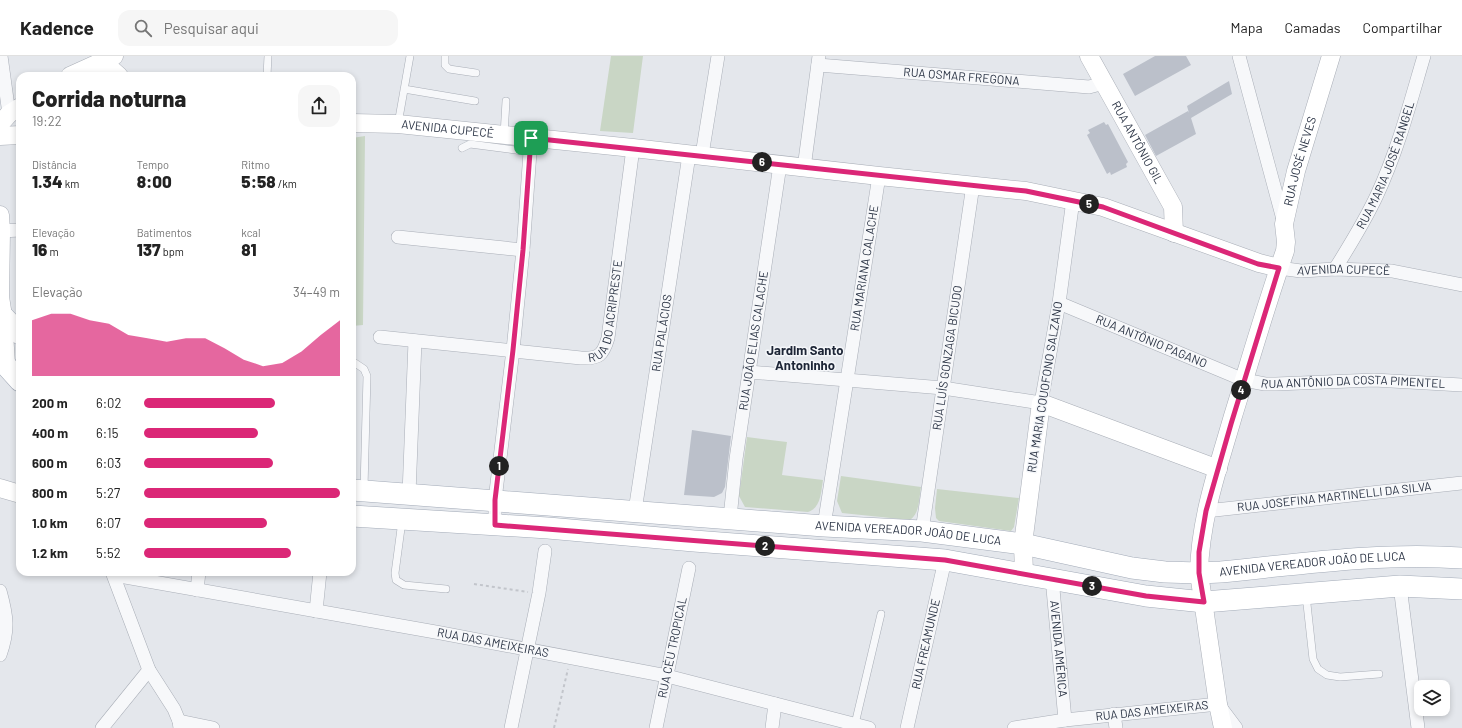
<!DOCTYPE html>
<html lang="pt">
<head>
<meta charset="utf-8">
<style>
	body { margin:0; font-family:Barlow,sans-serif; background:#f6f6f6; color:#222; height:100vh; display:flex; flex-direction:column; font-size:15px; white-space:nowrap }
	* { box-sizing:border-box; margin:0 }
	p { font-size:13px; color:#767676 }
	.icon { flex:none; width:22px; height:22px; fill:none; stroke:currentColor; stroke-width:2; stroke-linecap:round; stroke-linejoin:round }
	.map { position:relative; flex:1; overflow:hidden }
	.panel { position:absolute; left:16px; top:16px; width:340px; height:504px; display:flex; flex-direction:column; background:#fff; border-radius:12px; box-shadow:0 2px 6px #0003 }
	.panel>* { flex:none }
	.fabs { position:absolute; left:1414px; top:624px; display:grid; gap:8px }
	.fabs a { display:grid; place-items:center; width:36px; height:36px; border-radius:8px; background:#fff; box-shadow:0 2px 6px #0003; font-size:20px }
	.pin { position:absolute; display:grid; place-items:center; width:34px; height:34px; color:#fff; margin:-17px; border-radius:8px; box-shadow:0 2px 6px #0006 }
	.km { position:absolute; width:20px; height:20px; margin:-10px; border-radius:50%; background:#222; color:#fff; font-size:11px; line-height:20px; text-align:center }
	.round { display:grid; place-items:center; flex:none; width:42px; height:42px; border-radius:12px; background:#f6f6f6 }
	.overview { display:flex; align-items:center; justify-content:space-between; height:68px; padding:0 16px }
	h1 { font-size:22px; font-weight:800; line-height:30px }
	.figures { display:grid; grid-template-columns:repeat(3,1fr); gap:6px; height:68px; padding:4px 16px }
	.figures div { display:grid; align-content:center }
	.figures b { font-size:17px; font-weight:800 }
	.figures small { font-size:11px; font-weight:400 }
	.figures p { font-size:11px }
	.chart { height:112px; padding:8px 16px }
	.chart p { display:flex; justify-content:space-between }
	.chart svg { width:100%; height:72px; margin-top:4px; fill:#db2777; opacity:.7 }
	ul { padding:0 16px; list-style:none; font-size:13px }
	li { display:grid; grid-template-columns:64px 48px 1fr; align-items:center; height:30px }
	li i { height:10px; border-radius:5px; background:#db2777 }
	header { display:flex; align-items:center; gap:24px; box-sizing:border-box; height:56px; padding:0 20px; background:#fff; border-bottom:1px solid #e0e0e0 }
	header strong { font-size:19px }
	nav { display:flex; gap:22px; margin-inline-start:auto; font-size:14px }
	.search { width:280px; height:36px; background:#f6f6f6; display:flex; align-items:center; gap:10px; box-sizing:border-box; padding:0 14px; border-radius:12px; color:#767676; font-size:15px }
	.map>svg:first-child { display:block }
	.green { fill:#c9d6c5 }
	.building { fill:#bbc0ca }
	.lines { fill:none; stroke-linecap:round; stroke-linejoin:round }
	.lane-casing { stroke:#a9aeb7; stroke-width:8 }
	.street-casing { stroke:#a9aeb7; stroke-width:14 }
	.secondary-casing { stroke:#a9aeb7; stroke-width:19 }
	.primary-casing { stroke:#a3abb8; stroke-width:22 }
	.path { stroke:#c2c5cb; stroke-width:2; stroke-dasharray:3 3; stroke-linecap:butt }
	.lane { stroke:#f7f8fa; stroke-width:7 }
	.street { stroke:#f7f8fa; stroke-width:13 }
	.secondary { stroke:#fff; stroke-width:18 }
	.primary { stroke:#fff; stroke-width:21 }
	.route-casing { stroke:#fff; stroke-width:8 }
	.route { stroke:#db2777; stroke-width:5 }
	.labels { text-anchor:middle; stroke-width:3; stroke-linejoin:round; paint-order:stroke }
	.street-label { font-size:12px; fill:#2b3445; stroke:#f4f6f9 }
	.neighbourhood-label { font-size:13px; font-weight:bold; fill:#1d2536; stroke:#f4f6f9 }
</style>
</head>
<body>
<header>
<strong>Kadence</strong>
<div class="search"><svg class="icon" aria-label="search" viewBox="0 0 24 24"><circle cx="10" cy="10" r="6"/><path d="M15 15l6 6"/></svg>Pesquisar aqui</div>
<nav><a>Mapa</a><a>Camadas</a><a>Compartilhar</a></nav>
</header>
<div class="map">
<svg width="1462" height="672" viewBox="0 0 1462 672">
	<rect width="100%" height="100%" fill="#e4e7ec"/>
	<path class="green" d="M 611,0 L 643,0 L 633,77 L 600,75 Z
		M 365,80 L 363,269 L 352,270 L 352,82 Z
		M 747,381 L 787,386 L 782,419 L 823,424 C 821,436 821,452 808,456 L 745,451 L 739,440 Z
		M 841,420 L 921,431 C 919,442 920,457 910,464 L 842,457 L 837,445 Z
		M 937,433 L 1019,442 L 1014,471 L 1011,475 L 939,465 L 936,462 L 935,452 Z"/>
	<path class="building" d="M 1155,0 L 1186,0 L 1191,9 L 1135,40 L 1123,18 Z
		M 1229,25 L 1232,38 L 1191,62 L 1196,78 L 1156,100 L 1145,79 L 1188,55 L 1189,57 L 1187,50 Z
		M 1104,66 L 1106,69 L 1108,68 L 1128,106 L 1126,108 L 1127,111 L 1111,119 L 1110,116 L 1107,118 L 1087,79 L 1090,77 L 1088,74 Z
		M 692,374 L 731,380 L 725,431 L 722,437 L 714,441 L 684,439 Z"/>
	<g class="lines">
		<defs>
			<path id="lane" d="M 445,0 L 445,9 L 449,13 L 476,17
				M 267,20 L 268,0
				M 404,33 L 475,45
				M 398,68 L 410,0
				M 504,79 L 506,45
				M 462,92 L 470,88 L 530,96
				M 352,305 L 364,313 L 367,320 L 364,432
				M 402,465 L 395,517 L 396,524 L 404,529 L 446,533
				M 1306,539 L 1313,603 L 1318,613 L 1327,619 L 1340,621 L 1379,618
				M 855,668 L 881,558"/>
			<g id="street">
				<path d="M 1,0 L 9,58"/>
				<path d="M 1239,0 L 1284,167"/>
				<path id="s1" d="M 818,9 L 1089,31 L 1104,27"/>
				<path d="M 702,99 L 718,0"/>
				<path d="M 804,112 L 819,0"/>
				<path d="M 1,175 L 20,174"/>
				<path d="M 398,181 L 523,194"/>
				<path id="s2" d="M 1279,212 L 1301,215 L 1335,213 L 1392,215 L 1462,229"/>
				<path id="s3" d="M 1335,213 C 1350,189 1365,165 1377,139 C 1398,94 1410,47 1424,0"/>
				<path id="s4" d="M 1059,247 L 1244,324 L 1265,328 L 1276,328 L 1374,324 L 1462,329"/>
				<path id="s5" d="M 380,281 L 581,302 C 599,303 603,299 608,282 L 633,92"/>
				<path d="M 749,316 L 943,332 L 1041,347 L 1059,247 L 1073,144"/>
				<path d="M 409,438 L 415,285"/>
				<path id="s6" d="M 635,455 L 689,99"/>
				<path id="s7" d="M 1206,455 L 1462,427"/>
				<path id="s8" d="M 730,462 L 736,403 L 780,109"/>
				<path d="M 495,469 L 495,444 L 513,294 L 523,194 L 531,82"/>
				<path id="s9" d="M 824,470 L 879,120"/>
				<path id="s10" d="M 922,475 L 973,129"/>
				<path d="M 112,516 L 149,614 L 174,653 L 179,665 L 180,672"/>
				<path id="s11" d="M 114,519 L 441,577 L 667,620 L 869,672"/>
				<path id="s12" d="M 1052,522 L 1065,664"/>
				<path d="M 1400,530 L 1418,672"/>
				<path d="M 197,534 L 199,516"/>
				<path d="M 0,535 C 7,560 9,574 0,599"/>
				<path d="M 316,555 L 320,516"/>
				<path d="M 1114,658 L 1116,672"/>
				<path d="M 179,665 L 213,672"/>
				<path d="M 102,672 L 149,614"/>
				<path d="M 511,672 L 539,537 L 545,495"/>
				<path id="s13" d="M 656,672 L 689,512"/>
				<path d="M 772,672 L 775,648"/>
				<path id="s14" d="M 907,672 L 945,504"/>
				<path id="s15" d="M 1014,672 L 1065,664 L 1218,648 L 1236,672"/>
			</g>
			<g id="secondary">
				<path id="s16" d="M 1089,0 L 1173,151 L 1174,177"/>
				<path d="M 102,5 L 119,20"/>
				<path d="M 70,20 L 114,0"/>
				<path id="s17" d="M 352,67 L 398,68 L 633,92 L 879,120 L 1026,135 L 1103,151 L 1259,207 L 1279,212"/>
				<path d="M 0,68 L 9,58 L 20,51"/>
				<path d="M 0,80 L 20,79"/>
				<path d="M 0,159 L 1,175 L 0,241 L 3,260 L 6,308"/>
				<path d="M 0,432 L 20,438"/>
				<path d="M 1024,518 L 1023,488 L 1041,347 L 1218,413"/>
				<path id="s18" d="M 1223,672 L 1218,648 L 1199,517 C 1200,463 1218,412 1233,360 C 1250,305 1266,249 1285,195 L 1286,186 L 1284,168 L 1296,115 L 1331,0"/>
			</g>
			<g id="primary">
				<path d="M 0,257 L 20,278"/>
				<path d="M 0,303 L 20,325"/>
				<path id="s19" d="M 352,434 L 824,470 L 922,475 L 1023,488 L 1132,512 L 1165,516 L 1199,517 L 1221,516 C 1301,508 1382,496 1462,502"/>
				<path d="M 352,460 L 548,472 L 694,485 L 945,504 L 1146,540 L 1204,546 L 1400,530 L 1462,533"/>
			</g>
		</defs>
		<use href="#lane" class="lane-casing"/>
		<use href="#street" class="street-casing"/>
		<use href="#secondary" class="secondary-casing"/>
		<use href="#primary" class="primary-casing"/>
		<path class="path" d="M 474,528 L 528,536
			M 554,672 L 568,613"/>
		<use href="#lane" class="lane"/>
		<use href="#street" class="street"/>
		<use href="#secondary" class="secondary"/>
		<use href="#primary" class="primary"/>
	</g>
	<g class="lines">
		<defs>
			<path id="route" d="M 531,82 L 1026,135 L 1103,151 L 1258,208 L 1279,212 L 1231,368 L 1206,455 L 1199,496 L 1199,517 L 1204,546 L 1146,540 L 945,504 L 495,469 L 495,444 L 513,294 L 523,194 Z"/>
		</defs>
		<use href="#route" class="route-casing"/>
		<use href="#route" class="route"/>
	</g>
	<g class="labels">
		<g class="street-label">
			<text dy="4" stroke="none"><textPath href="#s1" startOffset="144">RUA OSMAR FREGONA</textPath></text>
			<text dy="4" stroke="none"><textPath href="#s17" startOffset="96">AVENIDA CUPECÊ</textPath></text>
			<text dy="4" stroke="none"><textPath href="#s16" startOffset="99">RUA ANTÔNIO GIL</textPath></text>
			<text dy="4" stroke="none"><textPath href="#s18" startOffset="583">RUA JOSÉ NEVES</textPath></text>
			<text dy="4" stroke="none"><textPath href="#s3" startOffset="116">RUA MARIA JOSÉ RANGEL</textPath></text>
			<text dy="4" stroke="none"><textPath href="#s9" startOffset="261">RUA MARIANA CALACHE</textPath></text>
			<text dy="4" stroke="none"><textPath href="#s2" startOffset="65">AVENIDA CUPECÊ</textPath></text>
			<text dy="4" stroke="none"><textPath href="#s5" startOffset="264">RUA DO ACRIPRESTE</textPath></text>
			<text dy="4" stroke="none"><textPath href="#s6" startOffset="180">RUA PALÁCIOS</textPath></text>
			<text dy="4" stroke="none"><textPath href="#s8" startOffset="179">RUA JOÃO ELIAS CALACHE</textPath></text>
			<text dy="4" stroke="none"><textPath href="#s4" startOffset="100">RUA ANTÔNIO PAGANO</textPath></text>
			<text dy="4" stroke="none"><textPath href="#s10" startOffset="175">RUA LUÍS GONZAGA BICUDO</textPath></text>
			<text dy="4" stroke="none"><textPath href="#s4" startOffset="310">RUA ANTÔNIO DA COSTA PIMENTEL</textPath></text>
			<text transform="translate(1045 331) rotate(-81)" y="4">RUA MARIA COUOFONO SALZANO</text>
			<text dy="4" stroke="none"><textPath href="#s7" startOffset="129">RUA JOSEFINA MARTINELLI DA SILVA</textPath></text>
			<text dy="4" stroke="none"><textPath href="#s19" startOffset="558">AVENIDA VEREADOR JOÃO DE LUCA</textPath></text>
			<text dy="4" stroke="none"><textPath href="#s19" startOffset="966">AVENIDA VEREADOR JOÃO DE LUCA</textPath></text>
			<text dy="4" stroke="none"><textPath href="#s11" startOffset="385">RUA DAS AMEIXEIRAS</textPath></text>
			<text dy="4" stroke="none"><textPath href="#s14" startOffset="86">RUA FREAMUNDE</textPath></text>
			<text dy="4" stroke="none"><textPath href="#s13" startOffset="82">RUA CÉU TROPICAL</textPath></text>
			<text dy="4" stroke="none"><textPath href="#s12" startOffset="71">AVENIDA AMÉRICA</textPath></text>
			<text dy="4" stroke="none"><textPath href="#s15" startOffset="139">RUA DAS AMEIXEIRAS</textPath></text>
		</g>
		<g class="neighbourhood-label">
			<text x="805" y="299">Jardim Santo<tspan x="805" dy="15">Antoninho</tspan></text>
		</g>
	</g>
</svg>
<div class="fabs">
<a><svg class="icon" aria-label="layers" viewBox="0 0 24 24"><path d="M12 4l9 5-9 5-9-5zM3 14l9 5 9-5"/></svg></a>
</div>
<div class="pin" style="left:531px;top:82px;background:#1e9e55"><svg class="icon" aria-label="arrive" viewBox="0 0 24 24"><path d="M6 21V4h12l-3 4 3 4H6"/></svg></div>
<b class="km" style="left:499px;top:410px">1</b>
<b class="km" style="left:765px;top:490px">2</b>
<b class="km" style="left:1092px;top:530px">3</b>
<b class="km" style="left:1241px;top:334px">4</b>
<b class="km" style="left:1089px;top:148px">5</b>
<b class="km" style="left:762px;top:106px">6</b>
<section class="panel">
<div class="overview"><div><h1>Corrida noturna</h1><p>19:22</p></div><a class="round"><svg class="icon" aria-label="share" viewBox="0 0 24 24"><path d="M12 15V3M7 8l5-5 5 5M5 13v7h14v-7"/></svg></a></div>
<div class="figures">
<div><p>Distância</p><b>1.34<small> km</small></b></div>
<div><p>Tempo</p><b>8:00</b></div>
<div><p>Ritmo</p><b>5:58<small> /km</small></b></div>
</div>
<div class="figures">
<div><p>Elevação</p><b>16<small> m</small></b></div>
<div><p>Batimentos</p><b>137<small> bpm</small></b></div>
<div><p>kcal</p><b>81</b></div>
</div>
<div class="chart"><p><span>Elevação</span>34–49 m</p>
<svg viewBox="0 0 160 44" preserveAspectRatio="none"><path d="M0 44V10L10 6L20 6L30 10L40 12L50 19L60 21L70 23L80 21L90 21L100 27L110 34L120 38L130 36L140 29L150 19L160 10V44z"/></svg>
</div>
<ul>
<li><b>200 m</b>6:02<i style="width:67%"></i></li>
<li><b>400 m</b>6:15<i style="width:58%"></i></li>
<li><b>600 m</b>6:03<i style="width:66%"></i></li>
<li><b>800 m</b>5:27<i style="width:100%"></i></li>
<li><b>1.0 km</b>6:07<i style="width:63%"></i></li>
<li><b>1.2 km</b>5:52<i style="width:75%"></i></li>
</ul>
</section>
</div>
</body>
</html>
